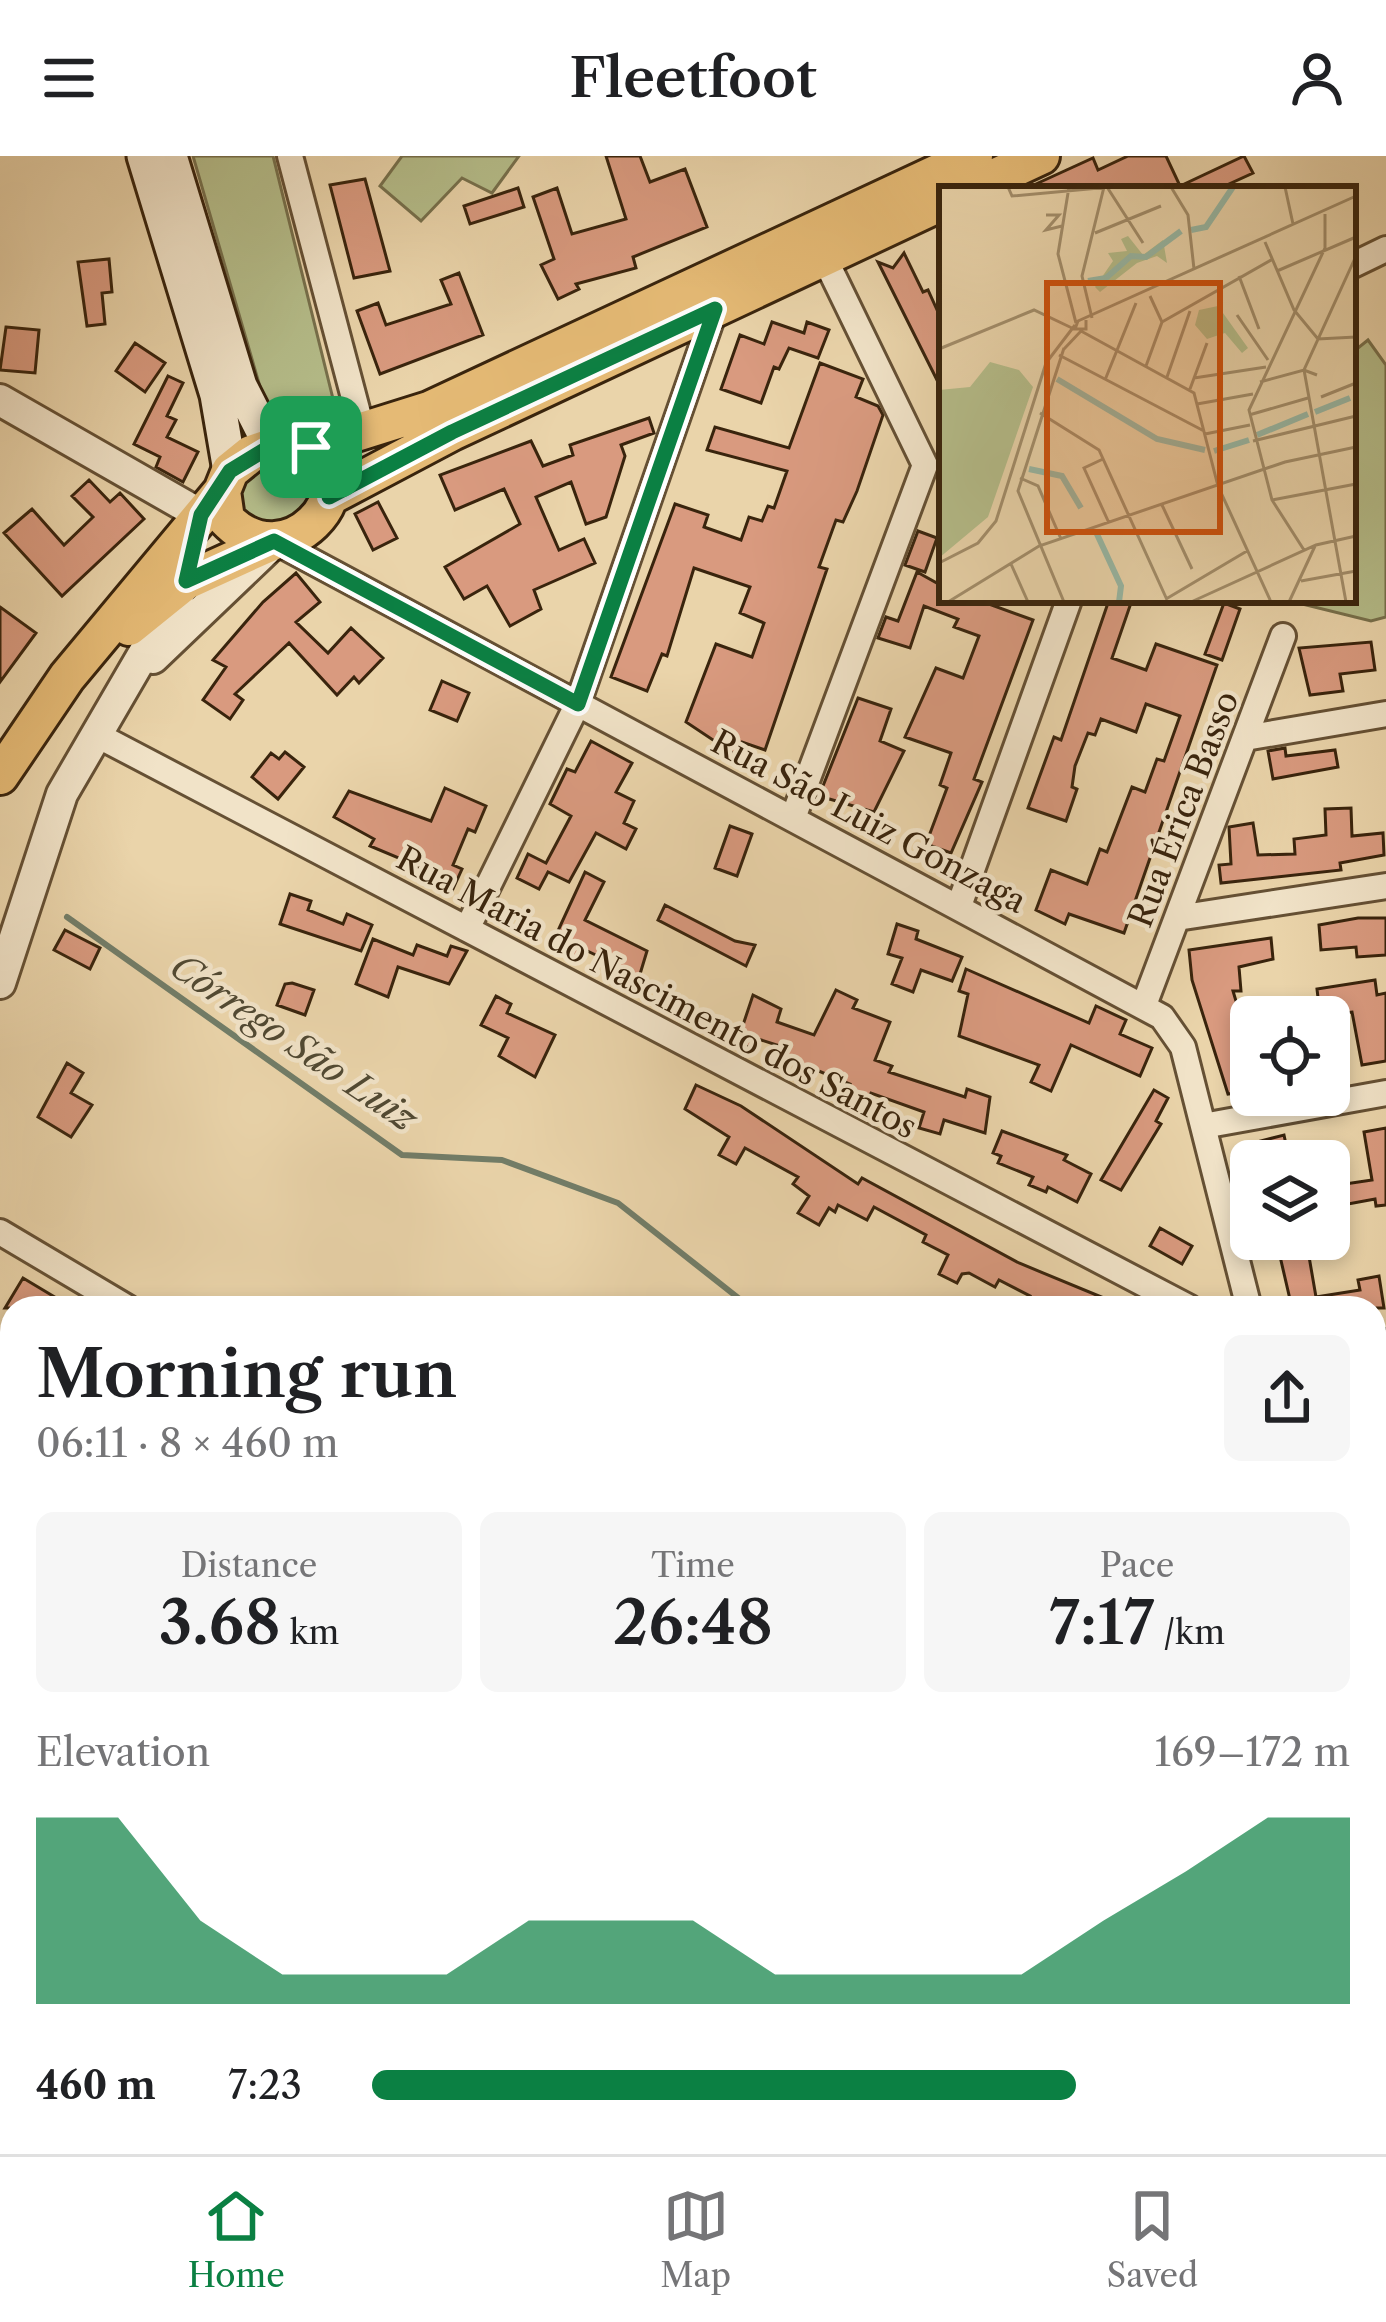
<!DOCTYPE html>
<html lang="en">
<head>
<meta charset="utf-8">
<style>
	body { margin:0; font-family:"Libre Caslon Text",serif; background:#f6f6f6; color:#202124; height:100vh; display:flex; flex-direction:column; font-size:45px; white-space:nowrap }
	* { box-sizing:border-box; margin:0 }
	p { font-size:39px; color:#757577 }
	.icon { flex:none; width:66px; height:66px; fill:none; stroke:currentColor; stroke-width:2; stroke-linecap:round; stroke-linejoin:round }
	.map { position:relative; flex:1; overflow:hidden }
	.drawer { position:absolute; left:0px; top:1140px; width:1386px; height:858px; display:flex; flex-direction:column; background:#fff; border-radius:36px 36px 0 0; box-shadow:0 6px 18px #0003 }
	.drawer>* { flex:none }
	.controls { position:absolute; left:1230px; top:840px; display:grid; gap:24px }
	.controls a { display:grid; place-items:center; width:120px; height:120px; border-radius:18px; background:#fff; box-shadow:0 6px 18px #0003; font-size:60px }
	.pin { position:absolute; display:grid; place-items:center; width:102px; height:102px; color:#fff; margin:-51px; border-radius:24px; box-shadow:0 6px 18px #0006 }
	.round { display:grid; place-items:center; flex:none; width:126px; height:126px; border-radius:18px; background:#f6f6f6 }
	.head { display:flex; align-items:center; justify-content:space-between; height:204px; padding:0 36px }
	h1 { font-size:66px; font-weight:600; line-height:90px }
	.stats { display:grid; grid-template-columns:repeat(3,1fr); gap:18px; height:204px; padding:12px 36px }
	.stats div { display:grid; align-content:center; border-radius:18px; background:#f6f6f6; text-align:center }
	.stats b { font-size:60px; font-weight:600 }
	.stats small { font-size:33px; font-weight:400 }
	.stats p { font-size:33px }
	.chart { height:336px; padding:24px 36px }
	.chart p { display:flex; justify-content:space-between }
	.chart svg { width:100%; height:216px; margin-top:12px; fill:#0b8043; opacity:.7 }
	ul { padding:0 36px; list-style:none; font-size:39px }
	li { display:grid; grid-template-columns:192px 144px 1fr; align-items:center; height:90px }
	li i { height:30px; border-radius:15px; background:#0b8043 }
	header { display:flex; justify-content:space-between; align-items:center; height:156px; padding:0 36px; background:#fff; font-size:54px; font-weight:600 }
	.tab-bar { display:flex; justify-content:space-around; align-items:center; height:168px; border-top:3px solid #e0e0e0; background:#fff; font-size:33px; color:#757577 }
	.tab-bar a { display:grid; justify-items:center; gap:6px }
	.tab-bar .on { color:#0b8043 }
	.map>svg:first-child { display:block }
	.green { fill:#b5bd8a; stroke:#77704c; stroke-width:3 }
	.lines { fill:none; stroke-linecap:round; stroke-linejoin:round }
	.stream { stroke:#727d68; stroke-width:6 }
	.building { fill:#d99a7f; stroke:#39240d; stroke-width:3 }
	.minor-casing { stroke:#655034; stroke-width:30 }
	.tertiary-casing { stroke:#655034; stroke-width:36 }
	.secondary-casing { stroke:#39240d; stroke-width:39 }
	.primary-casing { stroke:#39240d; stroke-width:42 }
	.minor { stroke:#f1e3c8; stroke-width:24 }
	.tertiary { stroke:#f1e3c8; stroke-width:30 }
	.secondary { stroke:#f1e3c8; stroke-width:33 }
	.primary { stroke:#e5ba75; stroke-width:36 }
	.route-casing { stroke:#fff; stroke-width:24 }
	.route { stroke:#0b8043; stroke-width:15 }
	.labels { text-anchor:middle; stroke-width:9; stroke-linejoin:round; paint-order:stroke }
	.street-label { font-size:33px; fill:#39240d; stroke:#f1e3c8 }
	.water-label { font-size:36px; font-style:italic; fill:#514933; stroke:#f1e3c8 }
	.inset-river { fill:none; stroke:#98b8a5; stroke-width:6 }
	.inset-road { fill:none; stroke:#a38e6b; stroke-width:3 }
	.view { fill:#ce510c; fill-opacity:0.15; stroke:#ce510c; stroke-width:6 }
	.inset-edge { fill:none; stroke:#39240d; stroke-width:6 }
</style>
</head>
<body>
<header><svg class="icon" aria-label="menu" viewBox="0 0 24 24"><path d="M4 6h16M4 12h16M4 18h16"/></svg>Fleetfoot<svg class="icon" aria-label="person" viewBox="0 0 24 24"><circle cx="12" cy="8" r="4"/><path d="M4 21q1-7 8-7t8 7"/></svg></header>
<div class="map">
<svg width="1386" height="1998" viewBox="0 0 1386 1998">
	<rect width="100%" height="100%" fill="#ead4aa"/>
	<filter id="stains"><feTurbulence type="fractalNoise" baseFrequency=".00167" numOctaves="4"/><feColorMatrix values="0 0 0 0 .2 0 0 0 0 .09 0 0 0 0 .02 0 0 0 .5 -.17"/></filter>
	<radialGradient id="worn" r=".72"><stop offset=".6" stop-color="#630" stop-opacity="0"/><stop offset="1" stop-color="#630" stop-opacity=".3"/></radialGradient>
	<path class="green" d="M 193,0 L 273,0 L 338,263 L 272,272 Z
		M 402,0 L 519,0 L 492,37 L 462,22 L 421,65 L 380,30 Z
		M 1368,184 L 1386,209 L 1386,461 L 1371,465 L 1286,444 L 1353,444 L 1353,196 Z
		M 306,296 L 324,345 L 271,375 L 236,349 C 243,302 265,306 306,296 Z"/>
	<g class="lines">
		<path class="stream" d="M 67,761 L 402,999 L 502,1004 L 618,1047 L 751,1152
			M 1374,1353 L 1386,1355
			M 0,1507 L 12,1509
			M 382,1986 L 395,1998"/>
	</g>
	<path class="building" d="M 606,0 L 640,0 L 650,26 L 685,13 L 707,71 L 633,101 L 636,112 L 576,128 L 579,133 L 558,143 L 541,109 L 554,103 L 533,41 L 557,32 L 572,78 L 626,63 Z
		M 1128,0 L 1166,0 L 1180,30 L 1244,0 L 1253,17 L 1218,33 L 1025,33 L 1093,2 L 1098,14 Z
		M 365,23 L 390,115 L 354,122 L 330,29 Z
		M 518,32 L 524,51 L 470,68 L 464,50 Z
		M 904,97 L 923,136 L 928,134 L 938,156 L 942,154 L 942,234 L 878,106 L 893,112 Z
		M 109,103 L 112,136 L 102,137 L 105,168 L 87,170 L 78,106 Z
		M 459,117 L 483,179 L 380,218 L 357,155 L 378,147 L 386,169 L 451,148 L 441,124 Z
		M 772,166 L 804,177 L 807,166 L 829,174 L 818,202 L 789,192 L 779,213 L 774,211 L 761,247 L 721,233 L 740,179 L 764,188 Z
		M 6,171 L 39,174 L 35,217 L 0,214 Z
		M 135,187 L 165,207 L 145,236 L 116,215 Z
		M 820,207 L 863,223 L 856,241 L 878,250 L 883,259 L 857,335 L 843,366 L 836,364 L 819,411 L 827,413 L 765,594 L 742,586 L 734,598 L 686,566 L 716,488 L 752,501 L 764,467 L 740,457 L 750,431 L 694,412 L 667,500 L 662,498 L 647,535 L 611,521 L 675,348 L 708,359 L 704,371 L 741,384 L 749,361 L 762,365 L 768,350 L 774,352 L 787,315 L 707,294 L 715,271 L 789,292 Z
		M 168,220 L 183,227 L 167,260 L 176,264 L 167,281 L 198,296 L 183,326 L 156,311 L 160,301 L 134,288 Z
		M 649,262 L 654,277 L 621,289 L 625,300 L 606,361 L 586,368 L 571,326 L 536,341 L 559,394 L 584,383 L 595,407 L 534,434 L 541,453 L 510,470 L 487,430 L 464,443 L 445,411 L 520,368 L 504,333 L 455,354 L 440,319 L 531,285 L 543,310 L 573,299 L 570,289 Z
		M 89,324 L 110,346 L 120,337 L 144,363 L 62,440 L 4,377 L 32,353 L 64,389 L 93,361 L 72,340 Z
		M 378,346 L 397,382 L 373,394 L 355,358 Z
		M 918,375 L 937,382 L 925,416 L 905,409 Z
		M 917,416 L 942,430 L 942,444 L 978,444 L 1033,464 L 974,623 L 982,626 L 951,697 L 926,688 L 947,632 L 940,629 L 951,597 L 905,581 L 936,512 L 963,522 L 979,480 L 954,471 L 958,463 L 924,450 L 910,492 L 878,482 L 886,461 L 898,465 Z
		M 296,417 L 320,446 L 296,466 L 328,497 L 351,472 L 383,502 L 359,527 L 354,521 L 337,539 L 289,487 L 235,538 L 243,544 L 230,563 L 203,544 L 226,511 L 213,504 L 263,446 Z
		M 1109,444 L 1132,444 L 1112,502 L 1146,514 L 1156,488 L 1217,509 L 1124,777 L 1069,758 L 1065,768 L 1036,754 L 1051,714 L 1087,728 L 1100,693 L 1107,696 L 1132,631 L 1145,636 L 1157,603 L 1164,605 L 1180,560 L 1146,548 L 1136,576 L 1101,563 L 1095,579 L 1088,577 L 1075,610 L 1072,631 L 1077,633 L 1066,665 L 1028,652 L 1054,581 L 1061,584 Z
		M 1224,447 L 1240,453 L 1222,504 L 1205,498 Z
		M 0,451 L 36,477 L 0,526 Z
		M 1371,486 L 1375,514 L 1340,518 L 1343,535 L 1310,539 L 1299,492 Z
		M 442,525 L 469,537 L 457,565 L 430,554 Z
		M 858,542 L 891,553 L 880,585 L 904,595 L 874,656 L 819,640 Z
		M 591,585 L 632,607 L 616,636 L 634,645 L 624,667 L 636,673 L 626,693 L 596,677 L 569,726 L 548,716 L 539,733 L 517,722 L 528,698 L 546,707 L 571,660 L 550,648 L 567,613 L 575,616 Z
		M 1285,592 L 1286,600 L 1335,594 L 1338,611 L 1273,623 L 1268,595 Z
		M 285,596 L 304,611 L 278,643 L 252,621 L 271,597 L 279,603 Z
		M 445,632 L 486,650 L 475,676 L 468,673 L 453,709 L 462,713 L 452,735 L 415,717 L 418,710 L 370,690 L 374,683 L 334,661 L 349,635 L 431,665 Z
		M 1351,652 L 1352,680 L 1383,677 L 1384,699 L 1340,707 L 1341,714 L 1221,727 L 1219,709 L 1231,708 L 1229,671 L 1253,667 L 1258,699 L 1295,698 L 1294,683 L 1326,679 L 1325,653 Z
		M 730,670 L 752,678 L 737,720 L 715,712 Z
		M 585,716 L 604,726 L 585,764 L 647,795 L 637,828 L 617,821 L 621,811 L 583,793 L 578,805 L 550,792 Z
		M 290,738 L 311,745 L 308,754 L 343,768 L 347,758 L 372,769 L 361,795 L 280,768 Z
		M 665,749 L 735,785 L 755,789 L 746,810 L 658,764 Z
		M 1358,762 L 1386,762 L 1386,799 L 1357,801 L 1356,791 L 1321,794 L 1319,769 Z
		M 897,768 L 918,775 L 916,783 L 962,801 L 952,825 L 921,814 L 913,836 L 892,828 L 902,802 L 888,798 Z
		M 65,774 L 100,792 L 90,813 L 54,794 Z
		M 1271,782 L 1273,803 L 1239,811 L 1241,835 L 1233,835 L 1244,872 L 1251,935 L 1228,938 L 1192,824 L 1189,794 Z
		M 373,783 L 413,799 L 417,789 L 447,800 L 451,790 L 467,795 L 449,828 L 398,811 L 388,841 L 356,828 Z
		M 966,813 L 1089,867 L 1096,850 L 1126,864 L 1120,878 L 1152,892 L 1140,920 L 1071,889 L 1051,935 L 1031,926 L 1039,909 L 959,880 L 968,838 L 959,835 Z
		M 1375,824 L 1377,839 L 1386,837 L 1386,905 L 1362,909 L 1352,856 L 1320,859 L 1317,833 Z
		M 292,827 L 314,834 L 305,859 L 277,849 L 285,828 Z
		M 836,834 L 857,844 L 853,852 L 890,866 L 875,904 L 892,910 L 889,916 L 965,941 L 967,933 L 990,941 L 985,977 L 944,964 L 940,978 L 919,972 L 924,956 L 871,937 L 868,943 L 847,935 L 850,928 L 778,898 L 780,890 L 755,882 L 751,892 L 737,887 L 753,839 L 781,853 L 777,866 L 814,879 Z
		M 496,840 L 511,848 L 507,857 L 555,879 L 535,921 L 499,900 L 508,882 L 481,869 Z
		M 67,907 L 83,917 L 71,937 L 92,949 L 71,981 L 38,961 Z
		M 696,929 L 741,950 L 858,1028 L 862,1022 L 1019,1107 L 1128,1152 L 1024,1152 L 1030,1140 L 999,1124 L 995,1131 L 969,1117 L 962,1118 L 957,1127 L 939,1118 L 948,1099 L 923,1086 L 926,1079 L 874,1051 L 867,1064 L 838,1049 L 835,1056 L 829,1052 L 819,1069 L 798,1057 L 809,1040 L 793,1028 L 798,1021 L 745,992 L 736,1008 L 719,999 L 729,981 L 685,953 Z
		M 1154,934 L 1168,942 L 1156,965 L 1161,968 L 1121,1034 L 1101,1024 Z
		M 1386,972 L 1386,1049 L 1376,1050 L 1375,1043 L 1348,1048 L 1345,1028 L 1372,1024 L 1364,976 Z
		M 1002,975 L 1067,999 L 1064,1004 L 1091,1018 L 1077,1046 L 1048,1031 L 1046,1036 L 1029,1029 L 1033,1021 L 998,1007 L 1001,1000 L 993,997 Z
		M 1284,979 L 1288,998 L 1250,1007 L 1245,989 Z
		M 1339,1030 L 1348,1082 L 1329,1085 L 1329,1031 Z
		M 1160,1072 L 1192,1090 L 1182,1108 L 1150,1090 Z
		M 1276,1083 L 1306,1083 L 1316,1141 L 1360,1134 L 1358,1124 L 1379,1120 L 1384,1152 L 1292,1152 Z
		M 23,1122 L 73,1152 L 5,1152 Z"/>
	<g class="lines">
		<defs>
			<path id="minor" d="M 290,0 L 363,276
				M 1353,109 L 1386,93
				M 274,385 L 1162,861 L 1183,891 L 1249,1152
				M 95,578 L 1190,1152
				M 1245,582 L 1386,558
				M 793,662 L 925,309 L 824,101
				M 959,750 L 1069,444
				M 1177,762 L 1386,730
				M 467,773 L 578,547 L 715,153
				M 1144,849 L 1283,480
				M 1203,970 L 1386,937
				M 0,1076 L 128,1152
				M 1374,1188 L 1386,1186
				M 1374,1634 L 1386,1661
				M 0,1776 L 12,1805
				M 88,1986 L 93,1998
				M 710,1986 L 715,1998
				M 1019,1986 L 1024,1998
				M 265,1998 L 301,1986"/>
			<path id="tertiary" d="M 0,244 L 201,359
				M 153,502 L 266,394
				M 0,827 L 62,638 L 183,430"/>
			<path id="secondary" d="M 144,0 L 217,239 L 230,315
				M 170,0 L 240,230 L 270,289"/>
			<path id="primary" d="M 970,33 L 1041,0
				M 311,291 C 370,333 286,426 226,363 L 222,335 L 230,315 L 251,298 L 283,287 L 311,291 L 429,254 L 974,0
				M 329,341 L 452,276 L 942,46
				M 129,471 L 186,425 L 274,385
				M 0,620 L 67,521 L 222,335"/>
		</defs>
		<use href="#minor" class="minor-casing"/>
		<use href="#tertiary" class="tertiary-casing"/>
		<use href="#secondary" class="secondary-casing"/>
		<use href="#primary" class="primary-casing"/>
		<use href="#minor" class="minor"/>
		<use href="#tertiary" class="tertiary"/>
		<use href="#secondary" class="secondary"/>
		<use href="#primary" class="primary"/>
	</g>
	<g class="lines">
		<defs>
			<path id="route" d="M 715,153 L 578,548 L 274,385 L 186,425 L 201,359 L 230,315 L 271,290 L 311,291 L 328,309 L 329,341 L 452,276 Z"/>
		</defs>
		<use href="#route" class="route-casing"/>
		<use href="#route" class="route"/>
	</g>
	<g class="labels">
		<g class="street-label">
			<text transform="translate(1183 653) rotate(-69)" y="12">Rua Érica Basso</text>
			<text transform="translate(869 665) rotate(28)" y="12">Rua São Luiz Gonzaga</text>
			<text transform="translate(657 836) rotate(28)" y="12">Rua Maria do Nascimento dos Santos</text>
		</g>
		<g class="water-label">
			<text transform="translate(294 886) rotate(34)" y="13">Córrego São Luiz</text>
		</g>
	</g>
	<g transform="translate(939 30)">
		<rect width="417" height="417" fill="#ead4aa"/>
		<path d="M 189,50 L 204,69 L 224,54 L 228,77 L 218,70 L 198,77 L 161,106 L 156,101 L 174,75 L 169,67 L 188,65 L 182,53 ZM 279,120 L 309,162 L 303,167 L 286,147 L 268,153 L 256,139 L 260,124 ZM 51,176 L 80,184 L 94,201 L 49,331 L 0,372 L 0,204 L 31,201 Z" fill="#b5bd8a"/>
		<path class="inset-river" d="M 252,44 L 267,41 L 294,1M 149,95 L 167,92 L 192,70 L 207,71 L 242,45M 118,193 L 218,253 L 266,264M 376,226 L 411,212M 318,249 L 369,228M 275,265 L 310,254M 90,283 L 123,290 L 142,322M 157,346 L 182,400 L 180,416"/>
		<path class="inset-road" d="M 69,1 L 73,10 L 171,1M 130,1 L 119,68 L 137,137M 168,1 L 204,57M 232,1 L 249,29 L 255,83M 346,1 L 354,38M 107,29 L 120,29 L 107,44 L 123,40M 156,47 L 222,20M 326,56 L 355,124 L 379,153 L 417,151M 338,85 L 417,51M 300,90 L 320,143M 298,129 L 329,174M 153,132 L 143,90 L 165,1M 147,134 L 147,143 L 136,143 L 139,135 L 417,10M 223,136 L 334,73M 125,162 L 79,305 L 125,416M 0,163 L 95,124 L 133,142M 125,163 L 142,145 L 255,207 L 279,300 L 332,416M 120,169 L 265,245M 207,180 L 223,136 L 211,110M 228,191 L 251,125M 255,192 L 327,181M 166,194 L 197,117M 321,196 L 365,184 L 378,189M 251,203 L 268,157M 382,211 L 417,197M 258,218 L 314,208M 101,227 L 160,264 L 229,416M 310,229 L 369,212M 266,248 L 311,239M 314,255 L 417,230M 164,273 L 145,282 L 170,337M 81,292 L 99,300 L 122,353M 333,314 L 417,298M 223,319 L 253,383M 365,364 L 333,314 L 310,224 L 386,62 L 386,28M 0,377 L 39,357 L 57,335 L 107,177 L 136,139M 72,378 L 89,416M 362,395 L 417,385M 227,413 L 308,365M 9,416 L 100,360 L 346,276 L 417,261M 252,416 L 377,359 L 417,350M 350,416 L 376,360M 407,416 L 365,184 L 417,70"/>
		<path class="view" d="M 108,97 L 281,97 L 281,346 L 108,346 Z"/>
		<rect width="417" height="417" class="inset-edge"/>
	</g>
	<rect width="100%" height="100%" filter="url(#stains)"/>
	<rect width="100%" height="100%" fill="url(#worn)"/>
</svg>
<div class="controls">
<a><svg class="icon" aria-label="locate" viewBox="0 0 24 24"><circle cx="12" cy="12" r="6"/><path d="M12 2v4M12 18v4M2 12h4M18 12h4"/></svg></a>
<a><svg class="icon" aria-label="layers" viewBox="0 0 24 24"><path d="M12 4l9 5-9 5-9-5zM3 14l9 5 9-5"/></svg></a>
</div>
<div class="pin" style="left:311px;top:291px;background:#1e9e55"><svg class="icon" aria-label="arrive" viewBox="0 0 24 24"><path d="M6 21V4h12l-3 4 3 4H6"/></svg></div>
<section class="drawer">
<div class="head"><div><h1>Morning run</h1><p>06:11 · 8 × 460 m</p></div><a class="round"><svg class="icon" aria-label="share" viewBox="0 0 24 24"><path d="M12 15V3M7 8l5-5 5 5M5 13v7h14v-7"/></svg></a></div>
<div class="stats">
<div><p>Distance</p><b>3.68<small> km</small></b></div>
<div><p>Time</p><b>26:48</b></div>
<div><p>Pace</p><b>7:17<small> /km</small></b></div>
</div>
<div class="chart"><p><span>Elevation</span>169–172 m</p>
<svg viewBox="0 0 160 44" preserveAspectRatio="none"><path d="M0 44V6L10 6L20 27L30 38L40 38L50 38L60 27L70 27L80 27L90 38L100 38L110 38L120 38L130 27L140 17L150 6L160 6V44z"/></svg>
</div>
<ul>
<li><b>460 m</b>7:23<i style="width:72%"></i></li>
</ul>
</section>
</div>
<nav class="tab-bar">
<a class="on"><svg class="icon" aria-label="home" viewBox="0 0 24 24"><path d="M3 11l9-7 9 7M6 9v11h12V9"/></svg>Home</a>
<a><svg class="icon" aria-label="map" viewBox="0 0 24 24"><path d="M3 6l6-2 6 2 6-2v14l-6 2-6-2-6 2zM9 4v14M15 6v14"/></svg>Map</a>
<a><svg class="icon" aria-label="saved" viewBox="0 0 24 24"><path d="M7 4h10v16l-5-4-5 4z"/></svg>Saved</a>
</nav>
</body>
</html>
